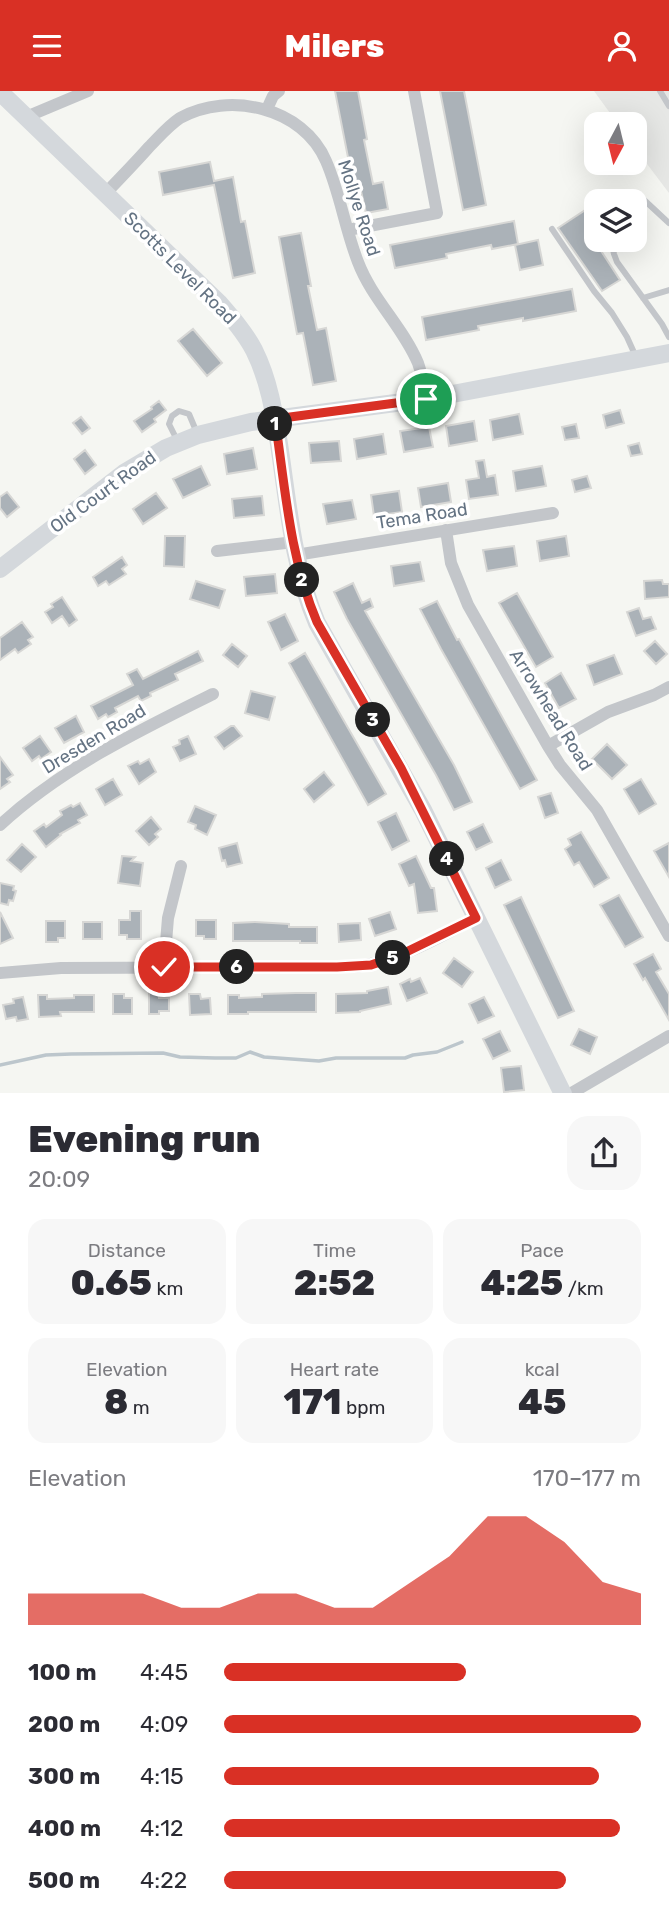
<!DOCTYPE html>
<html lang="en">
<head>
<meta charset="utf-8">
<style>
	body { margin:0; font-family:Rubik,sans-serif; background:#f7f7f7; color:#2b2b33; height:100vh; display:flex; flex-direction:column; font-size:26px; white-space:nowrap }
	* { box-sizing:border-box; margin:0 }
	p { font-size:23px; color:#7c7c81 }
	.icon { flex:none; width:38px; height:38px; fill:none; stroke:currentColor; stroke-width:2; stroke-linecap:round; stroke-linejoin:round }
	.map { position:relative; height:1002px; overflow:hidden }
	.drawer { display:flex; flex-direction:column; background:#fff; flex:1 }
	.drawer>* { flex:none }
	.needle { width:46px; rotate:187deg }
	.tools { position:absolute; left:584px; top:21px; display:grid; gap:14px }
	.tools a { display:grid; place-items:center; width:63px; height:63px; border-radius:14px; background:#fff; box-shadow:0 7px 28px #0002; font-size:35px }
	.pin { position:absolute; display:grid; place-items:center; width:60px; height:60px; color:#fff; margin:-30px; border:4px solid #fff; border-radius:50%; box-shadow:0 2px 7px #0007 }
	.km { position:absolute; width:35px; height:35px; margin:-18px; border-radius:50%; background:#222; color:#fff; font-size:19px; line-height:35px; text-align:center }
	.round { display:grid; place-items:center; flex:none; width:74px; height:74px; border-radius:21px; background:#f7f7f7 }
	.head { display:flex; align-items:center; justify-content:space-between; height:119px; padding:0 28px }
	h1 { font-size:38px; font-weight:800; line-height:52px }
	.figures { display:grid; grid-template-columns:repeat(3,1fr); gap:10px; height:119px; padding:7px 28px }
	.figures div { display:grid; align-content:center; border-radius:18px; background:#f7f7f7; text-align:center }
	.figures b { font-size:35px; font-weight:800 }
	.figures small { font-size:19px; font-weight:400 }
	.figures p { font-size:19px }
	.chart { height:196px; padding:14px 28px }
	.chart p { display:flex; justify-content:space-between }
	.chart svg { width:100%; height:126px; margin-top:7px; fill:#d93025; opacity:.7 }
	ul { padding:0 28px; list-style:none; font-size:23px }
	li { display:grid; grid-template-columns:112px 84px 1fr; align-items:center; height:52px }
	li i { height:18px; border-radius:9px; background:#d93025 }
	header { display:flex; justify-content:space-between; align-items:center; height:91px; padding:0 28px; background:#d93025; color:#fff; font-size:32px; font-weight:800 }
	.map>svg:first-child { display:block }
	.built { fill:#e6e7e5 }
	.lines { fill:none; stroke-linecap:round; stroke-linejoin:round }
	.stream { stroke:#bcc6cc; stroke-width:3.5 }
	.building { fill:#abb2b8; stroke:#d7d7d5; stroke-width:2 }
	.lane { stroke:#c3c6ca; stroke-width:6 }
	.street { stroke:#c3c6ca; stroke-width:12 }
	.secondary { stroke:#d4d8dc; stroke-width:18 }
	.route-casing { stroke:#fff; stroke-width:14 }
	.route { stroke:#d93025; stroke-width:9 }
	.labels { text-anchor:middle; stroke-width:7; stroke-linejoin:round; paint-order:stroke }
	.street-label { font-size:18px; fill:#647383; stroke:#fff }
</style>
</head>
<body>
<header><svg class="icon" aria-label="menu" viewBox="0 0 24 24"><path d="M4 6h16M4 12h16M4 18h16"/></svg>Milers<svg class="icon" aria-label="person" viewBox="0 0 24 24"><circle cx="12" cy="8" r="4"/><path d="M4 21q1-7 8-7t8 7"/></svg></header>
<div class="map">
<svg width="669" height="1003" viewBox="0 0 669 1003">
	<rect width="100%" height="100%" fill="#f5f6f2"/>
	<path class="built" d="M 594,0 L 669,0 L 669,102 L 635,57 L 635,33 L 618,33 Z"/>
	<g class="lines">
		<path class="stream" d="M 0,974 L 46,964 L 71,963 L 163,962 L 180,966 L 215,967 L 236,967 L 250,961 L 264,966 L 319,970 L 336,967 L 405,967 L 413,964 L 437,961 L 462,951"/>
	</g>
	<path class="building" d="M 335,0 L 358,0 L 367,48 L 364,49 L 373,93 L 383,91 L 388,118 L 366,122 L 360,96 L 354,97 Z
		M 440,0 L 464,0 L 486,114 L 463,119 Z
		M 210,71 L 214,90 L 233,86 L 241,131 L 245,130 L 255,182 L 233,187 L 214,94 L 163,104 L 159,81 Z
		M 593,114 L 597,120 L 597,143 L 592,146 L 620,189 L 602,200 L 558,137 Z
		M 514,130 L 518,153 L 492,158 L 491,154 L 446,163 L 447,167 L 395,177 L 390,154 Z
		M 301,142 L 311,195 L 308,195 L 317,239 L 326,237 L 336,290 L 313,294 L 303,242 L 297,243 L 279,146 Z
		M 538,149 L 543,174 L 520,179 L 515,154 Z
		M 572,198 L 576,220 L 523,230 L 523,227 L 478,235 L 479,239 L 426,249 L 422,226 Z
		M 193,238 L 222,272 L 207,285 L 178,250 Z
		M 159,310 L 166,319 L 154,328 L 156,331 L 142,341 L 134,330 L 152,318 L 151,316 Z
		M 620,319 L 624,332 L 606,337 L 603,324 Z
		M 519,323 L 523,343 L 493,349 L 490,329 Z
		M 81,326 L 90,337 L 82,343 L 73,332 Z
		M 474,330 L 477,350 L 449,355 L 446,335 Z
		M 576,333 L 579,347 L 565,349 L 562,336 Z
		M 429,336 L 433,356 L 404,361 L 400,340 Z
		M 383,343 L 386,363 L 357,368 L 354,348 Z
		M 339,350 L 341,370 L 311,372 L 309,352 Z
		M 639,352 L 642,363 L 631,365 L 628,355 Z
		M 253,357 L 257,378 L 227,383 L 224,363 Z
		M 85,359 L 96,374 L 85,383 L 74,368 Z
		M 484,369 L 487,386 L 495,384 L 498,404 L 469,408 L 466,389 L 479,387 L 476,370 Z
		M 201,375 L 210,394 L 183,407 L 173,388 Z
		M 542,375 L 546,395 L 516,400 L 513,380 Z
		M 587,385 L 591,397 L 575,401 L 572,389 Z
		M 448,392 L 451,411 L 421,416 L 418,397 Z
		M 399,400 L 402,421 L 374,425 L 371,404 Z
		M 7,401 L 19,416 L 7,426 L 0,417 L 0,406 Z
		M 156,402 L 167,417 L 143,433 L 133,418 Z
		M 262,405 L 264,424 L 234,427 L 232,408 Z
		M 352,409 L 356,428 L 327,433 L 323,413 Z
		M 165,445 L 185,445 L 184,476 L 164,475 Z
		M 566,445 L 569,465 L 540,470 L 537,450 Z
		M 514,455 L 517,475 L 487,480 L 483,459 Z
		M 122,466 L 127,474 L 122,478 L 126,483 L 109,494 L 106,490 L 98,495 L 93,486 Z
		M 420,471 L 424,490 L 394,495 L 391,475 Z
		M 275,483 L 277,502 L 246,505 L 244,486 Z
		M 662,489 L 663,493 L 669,493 L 669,506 L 645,508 L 644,490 Z
		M 196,490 L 225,499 L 219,517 L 190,508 Z
		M 353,492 L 362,512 L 370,508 L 373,516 L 365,520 L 454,674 L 472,711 L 454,719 L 436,684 L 347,528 L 334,501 Z
		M 517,502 L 553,566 L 536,576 L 499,512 Z
		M 62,506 L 77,529 L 69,535 L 62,525 L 52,532 L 45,521 L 53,516 L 51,513 Z
		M 437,510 L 457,549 L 459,548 L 537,689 L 520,698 L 441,558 L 420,518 Z
		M 639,517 L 643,528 L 651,526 L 656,538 L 636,545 L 627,521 Z
		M 285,523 L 298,550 L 281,559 L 268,531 Z
		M 22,531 L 33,546 L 28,549 L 31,553 L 18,562 L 15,558 L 0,569 L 0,547 Z
		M 655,550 L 667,563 L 656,573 L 644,560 Z
		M 232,553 L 247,565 L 238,576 L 223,564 Z
		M 198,560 L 203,570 L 175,583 L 178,589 L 150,602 L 151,605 L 141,610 L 138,605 L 115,617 L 117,621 L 108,626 L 106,623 L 98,628 L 91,615 L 133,594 L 127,583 L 137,578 L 143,588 Z
		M 305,562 L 386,703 L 368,714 L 289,572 Z
		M 614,564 L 622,583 L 594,594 L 587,574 Z
		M 561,582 L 576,608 L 559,617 L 545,592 Z
		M 251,600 L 275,606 L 269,629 L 245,622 Z
		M 76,625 L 84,641 L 64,652 L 55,637 Z
		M 231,635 L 234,635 L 242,645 L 224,658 L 215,646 Z
		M 40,645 L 51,661 L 41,668 L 39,665 L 32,670 L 23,657 Z
		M 188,645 L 196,663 L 180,670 L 173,656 L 180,653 L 179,649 Z
		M 607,653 L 627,674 L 612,688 L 592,668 Z
		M 0,666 L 13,684 L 7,688 L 10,691 L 0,698 Z
		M 149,668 L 156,681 L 139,693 L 128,675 L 138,670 L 140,673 Z
		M 324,681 L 334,694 L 314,711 L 304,698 Z
		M 113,688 L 122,704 L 105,714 L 96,698 Z
		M 641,688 L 656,713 L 639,723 L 624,698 Z
		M 551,702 L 558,722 L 545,727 L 538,706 Z
		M 80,712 L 87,724 L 78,729 L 80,732 L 60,743 L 61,744 L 46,756 L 34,740 L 44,733 L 46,736 L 62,724 L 60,720 L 71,714 L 73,716 Z
		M 195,715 L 216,724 L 207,744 L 195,738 L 196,734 L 188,731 Z
		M 396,722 L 409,750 L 392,759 L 378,731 Z
		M 151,726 L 161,738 L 155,743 L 158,746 L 149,754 L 136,740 Z
		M 483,733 L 492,751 L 476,759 L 467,741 Z
		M 581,741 L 609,787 L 594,796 L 579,771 L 574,774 L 565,758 L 571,754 L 568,748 Z
		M 237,752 L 242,772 L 227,776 L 225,769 L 222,770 L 219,757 Z
		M 669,752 L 669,786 L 654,760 Z
		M 22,753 L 36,766 L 21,781 L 7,769 Z
		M 122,765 L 135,766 L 131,770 L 143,772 L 140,795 L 118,792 Z
		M 416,765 L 431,797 L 434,797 L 437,820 L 418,822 L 414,793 L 409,795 L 399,773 Z
		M 501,769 L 511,789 L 495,797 L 486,777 Z
		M 0,792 L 14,795 L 13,799 L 16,800 L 13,810 L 9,809 L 8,814 L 0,812 Z
		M 619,804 L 643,846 L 625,856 L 600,814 Z
		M 521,806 L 574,920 L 558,927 L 504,814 Z
		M 130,820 L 141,820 L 141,848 L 127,848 L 127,844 L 119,844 L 119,829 L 130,829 Z
		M 0,821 L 13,847 L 0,853 Z
		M 390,821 L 396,838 L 375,845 L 369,828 Z
		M 196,829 L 216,829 L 216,848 L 204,848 L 204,845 L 196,845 Z
		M 46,830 L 65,830 L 65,847 L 58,847 L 58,851 L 46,851 Z
		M 83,831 L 102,831 L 102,848 L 83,848 Z
		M 255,831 L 289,833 L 289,836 L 317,836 L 317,852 L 300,852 L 300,850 L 233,850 L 233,832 Z
		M 360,832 L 361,849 L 339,851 L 338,833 Z
		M 653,863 L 661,878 L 656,881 L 669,903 L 669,929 L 645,887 L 643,889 L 634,873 Z
		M 454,867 L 473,881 L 462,896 L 443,882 Z
		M 420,887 L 427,902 L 407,910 L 400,893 L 410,888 L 411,891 Z
		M 388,896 L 391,913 L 360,920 L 360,921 L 336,922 L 336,903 L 367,902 L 367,900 Z
		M 149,902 L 159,902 L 159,907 L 169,907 L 169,920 L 159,920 L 159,923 L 149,923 Z
		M 296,902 L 316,902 L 316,921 L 248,921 L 248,923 L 228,923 L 228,904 L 239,904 L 239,907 L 262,906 L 262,903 Z
		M 113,903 L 124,903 L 124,907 L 132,907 L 132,923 L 113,923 Z
		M 189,903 L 200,903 L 201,908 L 210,907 L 211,923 L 190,924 Z
		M 38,904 L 47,904 L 47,908 L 74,907 L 74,904 L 94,904 L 94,921 L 60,921 L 61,925 L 39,926 Z
		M 23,906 L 28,928 L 17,930 L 16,926 L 6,928 L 3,914 L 14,912 L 13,908 Z
		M 484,906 L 494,925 L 478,932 L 469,913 Z
		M 579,938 L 597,946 L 590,963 L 571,954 Z
		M 500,940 L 510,960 L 493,968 L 483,948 Z
		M 521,975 L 524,999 L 504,1001 L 501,977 Z"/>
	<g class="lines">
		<path class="lane" d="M 660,0 L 669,15
			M 642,107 L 669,132
			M 552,138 L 594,200 L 612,222 L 627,246 L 636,266
			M 611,149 L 614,163 L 617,171 L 662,233 L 669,246
			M 643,207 L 669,199
			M 177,349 L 169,333 L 172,325 L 179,320 L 189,323 L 197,342"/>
		<path class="street" d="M 267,18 L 273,5 L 279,0
			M 26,26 L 88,0
			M 105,103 C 120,87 135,72 149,56 C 159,46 168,35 180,27 C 229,0 303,16 326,70 C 340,102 345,138 358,171 C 372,208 403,236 418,272 C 422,283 424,296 426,308
			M 348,139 L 437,122 L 414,0
			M 446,439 L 451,472 L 468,514 L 548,655 L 560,674 L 597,719 L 669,845
			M 217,460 L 294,451
			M 296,464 L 553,422
			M 548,655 L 608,621 L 654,604 L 669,596
			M 0,734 C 62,677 138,640 213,603
			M 164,876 L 168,827 L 181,775
			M 0,882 L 61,877 L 355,876 C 399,870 437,847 476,827
			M 570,1003 L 669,945"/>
		<path class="secondary" d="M 0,1 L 219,212 C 232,227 245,242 254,259 C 269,289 274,321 279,353 C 288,413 293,476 317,532 L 423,719 L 563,1003
			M 0,478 L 124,382 L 166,357 L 198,344 L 251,331 L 426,308 L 669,262"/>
	</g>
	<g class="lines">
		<defs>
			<path id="route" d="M 164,876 L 337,876 L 371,874 L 400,864 L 476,827 L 401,677 L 317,531 C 290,468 285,396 275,328 L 426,308"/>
		</defs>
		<use href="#route" class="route-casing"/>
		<use href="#route" class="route"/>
	</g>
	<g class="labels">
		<g class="street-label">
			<text transform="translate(359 117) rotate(72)" y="6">Mollye Road</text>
			<text transform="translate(180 177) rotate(45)" y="6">Scotts Level Road</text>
			<text transform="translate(103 401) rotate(-36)" y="6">Old Court Road</text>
			<text transform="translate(422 425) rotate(-9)" y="6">Tema Road</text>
			<text transform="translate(551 619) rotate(58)" y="6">Arrowhead Road</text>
			<text transform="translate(94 648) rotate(-31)" y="6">Dresden Road</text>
		</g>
	</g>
</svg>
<div class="tools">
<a><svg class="needle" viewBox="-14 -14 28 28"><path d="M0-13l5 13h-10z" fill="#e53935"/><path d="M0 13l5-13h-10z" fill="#7c7c81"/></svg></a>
<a><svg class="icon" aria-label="layers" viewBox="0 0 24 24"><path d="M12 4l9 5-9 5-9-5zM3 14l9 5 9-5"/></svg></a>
</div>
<div class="pin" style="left:426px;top:308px;background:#1e9e55"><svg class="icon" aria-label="arrive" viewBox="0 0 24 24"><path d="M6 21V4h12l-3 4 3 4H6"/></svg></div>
<div class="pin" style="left:164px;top:876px;background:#d93025"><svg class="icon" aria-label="check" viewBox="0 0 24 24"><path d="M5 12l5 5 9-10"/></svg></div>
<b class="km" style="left:275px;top:333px">1</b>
<b class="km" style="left:302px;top:489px">2</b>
<b class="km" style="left:373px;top:629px">3</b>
<b class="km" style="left:447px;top:768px">4</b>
<b class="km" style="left:393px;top:867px">5</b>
<b class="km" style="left:237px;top:876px">6</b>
</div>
<section class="drawer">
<div class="head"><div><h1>Evening run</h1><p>20:09</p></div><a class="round"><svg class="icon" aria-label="share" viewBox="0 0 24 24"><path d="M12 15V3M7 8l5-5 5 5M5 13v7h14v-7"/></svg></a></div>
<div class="figures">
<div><p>Distance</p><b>0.65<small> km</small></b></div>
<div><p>Time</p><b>2:52</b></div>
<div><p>Pace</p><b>4:25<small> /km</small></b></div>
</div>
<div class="figures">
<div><p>Elevation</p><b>8<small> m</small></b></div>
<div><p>Heart rate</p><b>171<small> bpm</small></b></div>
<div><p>kcal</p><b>45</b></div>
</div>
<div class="chart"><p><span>Elevation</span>170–177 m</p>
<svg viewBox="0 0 160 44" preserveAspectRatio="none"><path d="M0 44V33L10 33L20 33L30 33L40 38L50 38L60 33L70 33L80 38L90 38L100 29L110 20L120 6L130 6L140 15L150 29L160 33V44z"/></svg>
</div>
<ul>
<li><b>100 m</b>4:45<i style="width:58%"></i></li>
<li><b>200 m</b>4:09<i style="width:100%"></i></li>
<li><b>300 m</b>4:15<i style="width:90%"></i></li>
<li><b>400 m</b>4:12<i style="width:95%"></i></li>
<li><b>500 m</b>4:22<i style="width:82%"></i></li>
</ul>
</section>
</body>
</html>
